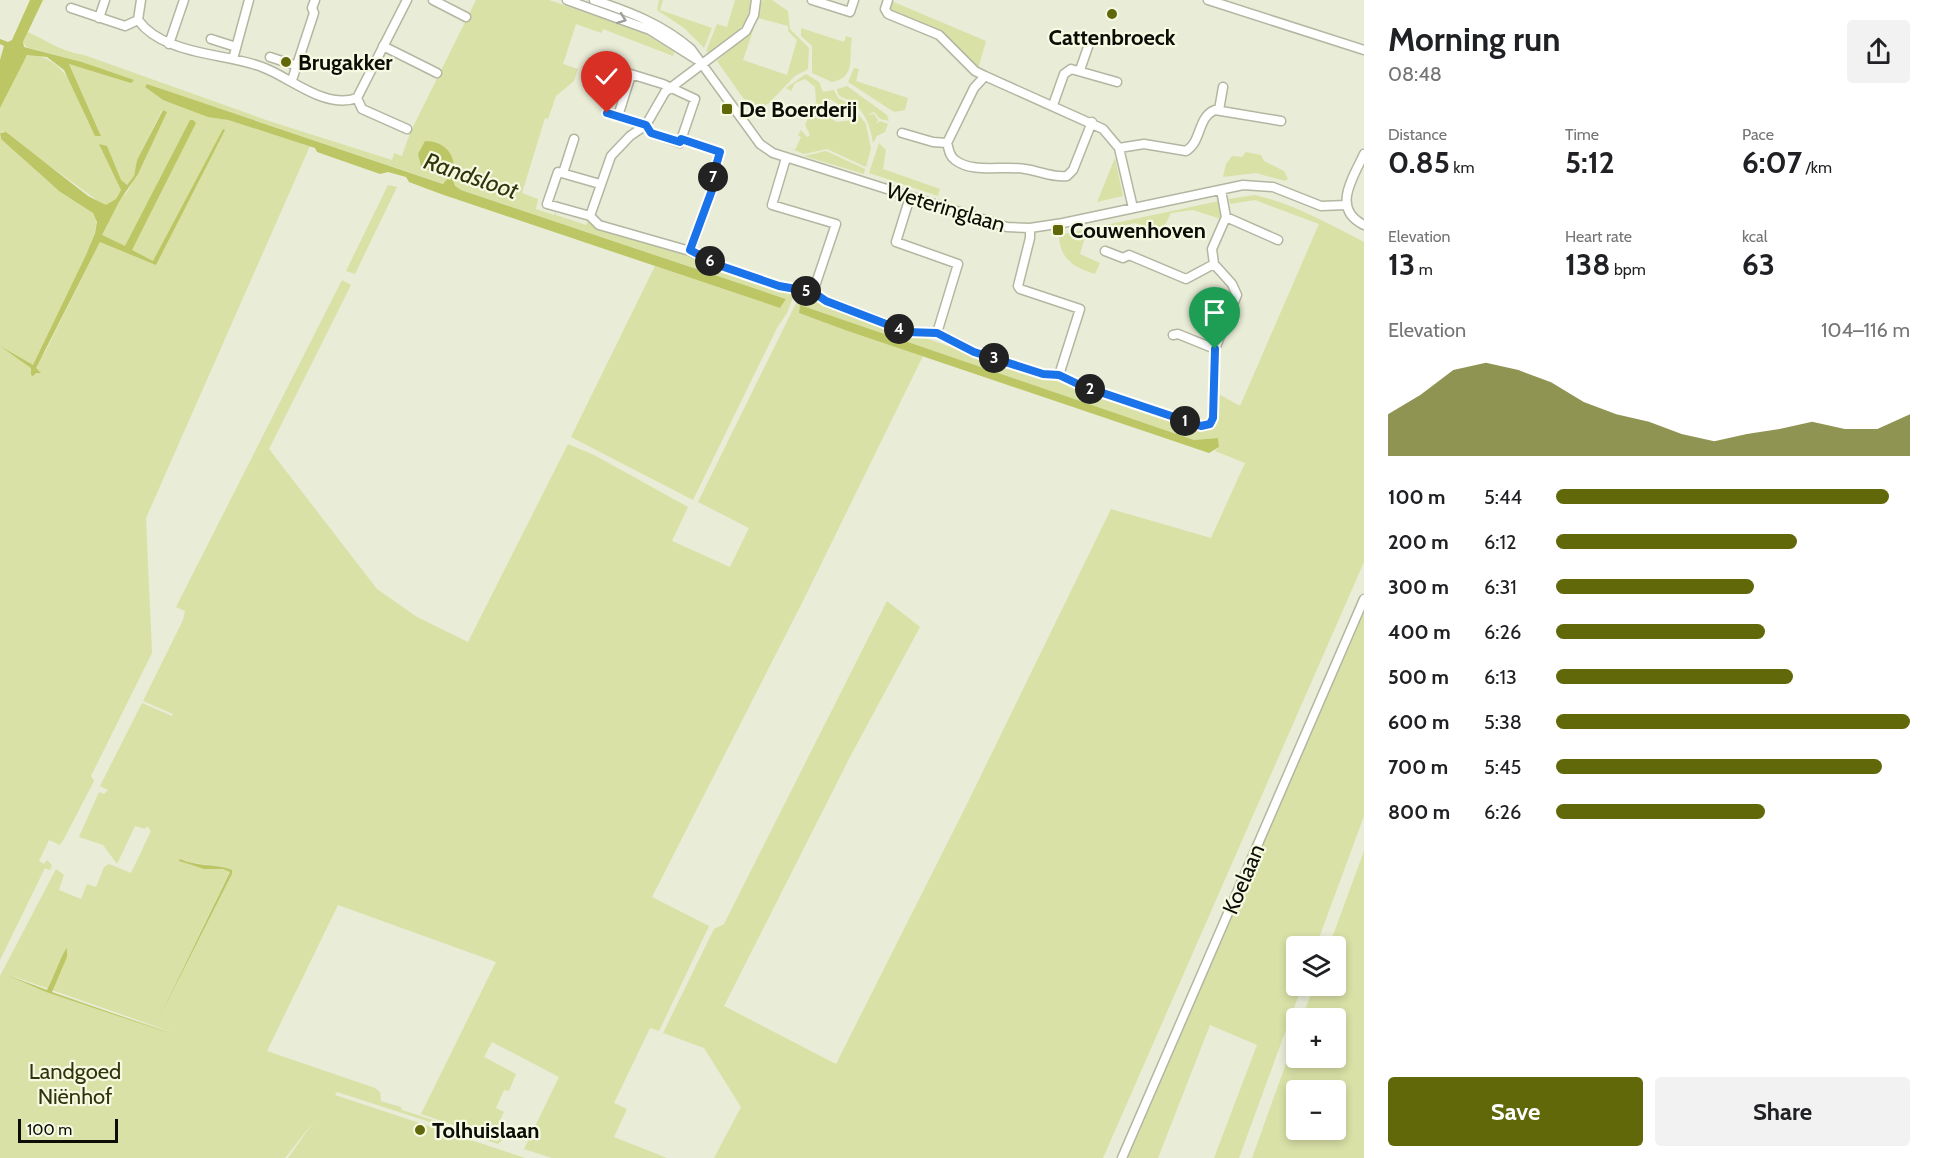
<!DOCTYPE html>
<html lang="en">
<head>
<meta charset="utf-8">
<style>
	body { margin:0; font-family:Cabin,sans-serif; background:#f2f2f2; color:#202124; height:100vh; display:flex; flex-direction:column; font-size:22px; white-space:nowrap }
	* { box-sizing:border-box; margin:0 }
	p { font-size:20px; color:#757577 }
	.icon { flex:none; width:33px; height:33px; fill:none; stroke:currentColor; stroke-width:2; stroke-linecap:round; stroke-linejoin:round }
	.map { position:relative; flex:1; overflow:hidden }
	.details { display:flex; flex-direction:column; background:#fff; width:570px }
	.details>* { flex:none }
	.tools { position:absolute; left:1286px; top:936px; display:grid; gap:12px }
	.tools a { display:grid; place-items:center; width:60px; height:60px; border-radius:6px; background:#fff; box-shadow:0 3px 9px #0003; font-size:30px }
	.scale { position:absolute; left:18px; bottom:15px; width:100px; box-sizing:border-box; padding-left:6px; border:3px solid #0c0d06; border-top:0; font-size:16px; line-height:21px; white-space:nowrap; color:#0c0d06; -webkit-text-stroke:4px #f6fae3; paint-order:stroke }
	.pin { position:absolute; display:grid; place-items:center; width:51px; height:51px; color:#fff; margin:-62px -26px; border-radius:50% 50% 50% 0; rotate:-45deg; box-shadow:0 0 6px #0007 }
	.pin .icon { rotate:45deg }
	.km { position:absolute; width:30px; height:30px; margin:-15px; border-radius:50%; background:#222; color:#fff; font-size:16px; line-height:30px; text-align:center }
	.round { display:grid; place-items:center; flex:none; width:63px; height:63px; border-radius:6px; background:#f2f2f2 }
	.head { display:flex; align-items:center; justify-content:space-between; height:102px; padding:0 24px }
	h1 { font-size:33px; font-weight:800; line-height:45px }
	.figures { display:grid; grid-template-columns:repeat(3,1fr); gap:9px; height:102px; padding:6px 24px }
	.figures div { display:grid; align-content:center }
	.figures b { font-size:30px; font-weight:800 }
	.figures small { font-size:16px; font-weight:400 }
	.figures p { font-size:16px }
	.chart { height:168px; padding:12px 24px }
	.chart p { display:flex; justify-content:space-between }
	.chart svg { width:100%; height:108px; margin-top:6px; fill:#616809; opacity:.7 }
	.button { display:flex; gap:12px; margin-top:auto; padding:12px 24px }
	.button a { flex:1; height:69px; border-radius:6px; background:#616809; color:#fff; font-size:24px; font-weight:800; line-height:69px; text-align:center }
	.button a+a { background:#f2f2f2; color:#202124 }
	ul { padding:0 24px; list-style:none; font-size:20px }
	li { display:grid; grid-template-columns:96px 72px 1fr; align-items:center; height:45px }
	li i { height:15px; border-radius:8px; background:#616809 }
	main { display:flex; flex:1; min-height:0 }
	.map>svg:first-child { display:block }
	.green { fill:#d9e1a7; fill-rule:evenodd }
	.water { fill:#bcc664 }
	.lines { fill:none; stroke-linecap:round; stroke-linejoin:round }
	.minor-casing { stroke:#b3b6a1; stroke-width:11 }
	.minor { stroke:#fff; stroke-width:8 }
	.oneway { stroke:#9e9e9b }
	.route-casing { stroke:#fff; stroke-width:12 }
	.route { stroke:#1a73e8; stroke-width:8 }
	.poi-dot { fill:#616809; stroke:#f6fae3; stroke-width:2 }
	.labels { text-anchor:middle; stroke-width:4.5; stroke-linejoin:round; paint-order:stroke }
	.poi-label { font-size:22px; font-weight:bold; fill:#0c0d06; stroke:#f6fae3; text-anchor:start }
	.street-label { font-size:22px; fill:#0c0d06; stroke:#f6fae3 }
	.park-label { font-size:22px; fill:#30340a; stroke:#f6fae3 }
	.water-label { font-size:24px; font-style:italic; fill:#32350b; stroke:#f6fae3 }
</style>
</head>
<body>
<main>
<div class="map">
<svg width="1364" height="1158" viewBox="0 0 1364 1158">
	<rect width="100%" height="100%" fill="#e9ecd6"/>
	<path class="green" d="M 476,0 L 549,0 L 642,32 L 674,52 L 673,56 L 603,29 L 601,33 L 576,24 L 563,64 L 578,69 L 574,81 L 556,96 L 548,119 L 545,118 L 522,193 L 538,199 L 536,209 L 554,215 L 556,211 L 556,215 L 586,225 L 588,221 L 600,229 L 698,258 L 795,292 L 787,313 L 777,328 L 693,500 L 571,437 L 655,266 L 780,308 L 786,299 L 147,84 L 145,87 L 163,100 L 310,146 L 146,518 L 152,653 L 91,776 L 94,781 L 65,837 L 60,845 L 49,840 L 39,861 L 44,864 L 47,860 L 52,865 L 50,870 L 45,868 L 0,960 L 0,138 C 23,156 46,183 69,197 C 78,203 93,208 96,220 C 101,236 43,344 33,366 L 45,352 L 100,242 L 105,206 L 2,131 L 0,133 L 0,108 L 22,61 L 29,54 C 73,59 77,104 96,136 L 100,133 L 69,64 L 134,82 L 82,62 L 26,47 L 23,42 L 28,32 C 47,41 65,53 84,55 L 269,121 L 392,160 L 394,153 L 402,156 L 410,133 ZM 162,110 L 166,112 L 129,189 L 125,195 L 116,199 L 124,184 L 127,185 L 134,176 L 137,160 Z
		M 659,0 L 663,0 L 660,10 L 712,28 L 704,48 L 684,28 L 657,10 Z
		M 735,0 L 750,0 C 752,27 728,39 709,53 L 706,51 L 717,24 L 727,27 Z
		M 765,0 L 772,0 L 788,11 L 790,29 L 809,48 L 808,69 L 795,76 L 769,103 L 753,112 L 717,61 L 754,28 L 743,60 L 787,75 L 797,40 L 788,31 L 788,26 L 758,18 L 760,1 Z
		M 889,0 L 986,41 L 978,69 L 948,37 L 888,10 Z
		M 801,28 L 844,42 L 846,36 L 852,38 C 848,57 857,77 832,82 L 812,73 L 812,46 L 801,36 Z
		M 854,68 L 859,69 L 856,81 L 908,98 L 905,110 L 894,112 L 848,82 Z
		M 806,74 L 819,82 L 823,92 L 834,90 L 838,98 L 852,105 L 848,115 L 835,115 L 839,112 L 838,104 L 830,99 L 827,104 L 830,118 L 837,122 L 852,120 L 852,113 L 856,111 L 866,124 L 871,149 L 866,167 L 827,149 L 804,154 L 784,146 L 795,150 L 801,137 L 798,135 L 801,130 L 807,137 L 810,135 L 805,125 L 816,102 L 815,87 L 805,79 L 795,83 L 791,91 L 786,88 Z
		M 847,86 L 887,115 L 889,121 L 880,119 L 874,112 L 867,115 L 874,114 L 878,120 L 876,124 L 880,121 L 888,124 L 885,132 L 877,136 L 873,143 C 870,126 867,116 855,104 C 850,98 843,100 838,94 L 837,89 Z
		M 879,143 L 886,150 L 883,169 L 940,189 L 938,196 L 869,173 Z
		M 826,151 L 865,169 L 864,174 L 804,156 Z
		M 1246,152 L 1261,155 L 1264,161 L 1284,171 L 1288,179 L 1285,181 L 1256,173 L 1223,177 L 1226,164 L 1232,156 L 1242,157 Z
		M 1115,158 L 1123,196 L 1097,202 Z
		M 388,185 L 397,187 L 355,274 L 346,271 Z
		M 1255,195 C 1294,204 1329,224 1364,242 L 1364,562 L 1103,1158 L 714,1158 L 741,1107 L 704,1048 L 663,1033 L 714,929 L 724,924 L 887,601 L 920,627 L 851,755 L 724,1006 L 836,1064 L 966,806 L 1111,509 L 1211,538 L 1245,463 L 1215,451 L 1219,447 L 1218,438 L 1194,440 L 800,305 L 799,313 L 923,356 L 803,601 L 652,897 L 709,926 L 659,1031 L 650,1028 L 614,1103 L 627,1109 L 614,1137 L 667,1158 L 552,1158 L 524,1149 L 559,1077 L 492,1042 L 484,1057 L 516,1074 L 509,1091 L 504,1090 L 496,1108 L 504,1112 L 492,1138 L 421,1114 L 496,962 L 338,905 L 267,1051 L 375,1088 L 380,1092 L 381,1101 L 377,1100 L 401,1107 L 402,1110 L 498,1141 L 499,1139 L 495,1137 L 505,1138 L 498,1144 L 337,1092 L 335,1095 L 525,1158 L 288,1158 L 315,1120 L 285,1158 L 0,1158 L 0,976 L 56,869 L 64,875 L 59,890 L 81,899 L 87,884 L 96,887 L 104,867 L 109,864 L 131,873 L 151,831 L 147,826 L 145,829 L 135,826 L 117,864 L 103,845 L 79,837 L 99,792 L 104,794 L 108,790 L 100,786 L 142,703 L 172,716 L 173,714 L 143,701 L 183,620 L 185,611 L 176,607 L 342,280 L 351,285 L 269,449 L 377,589 L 417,617 L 468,642 L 568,444 L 594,455 L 688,507 L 672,541 L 730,567 L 749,528 L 698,502 L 801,293 L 1017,371 L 1064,383 L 1096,397 L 1197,429 L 1210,429 L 1213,425 L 1217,393 L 1240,406 L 1319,224 L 1255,200 L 1230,204 L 1229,199 ZM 180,859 C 198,866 215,863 232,870 L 232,874 L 158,1020 L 230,871 C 213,865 196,872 180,859 ZM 9,975 L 172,1032 L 46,992 Z
		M 1219,201 L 1221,219 L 1193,210 L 1171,213 L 1162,231 L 1135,223 L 1086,234 L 1080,254 L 1100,263 L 1095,274 C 1074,267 1060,260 1059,235 Z
		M 1364,610 L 1364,816 L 1316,946 L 1296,946 L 1296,986 L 1302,986 L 1239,1158 L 1214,1158 L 1257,1045 L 1210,1025 L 1158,1158 L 1125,1158 Z
		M 1364,851 L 1364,1158 L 1252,1158 L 1296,1036 L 1296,1058 L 1335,1058 L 1335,1018 L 1302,1018 L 1314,986 L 1335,986 L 1335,946 L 1329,946 ZM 1296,1090 L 1335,1090 L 1335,1130 L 1296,1130 Z"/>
	<path class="water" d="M 30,0 L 43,0 L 23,42 L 24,47 L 82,62 L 134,80 L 131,83 L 69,64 L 101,136 L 95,136 L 64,70 L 47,57 L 27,55 L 0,108 L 0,60 L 4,46 L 0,44 L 0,39 L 8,42 L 12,40 Z
		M 147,84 L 443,184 L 449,177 L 452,178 L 455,186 L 461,190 L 786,299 L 780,308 L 441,194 L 409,182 L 406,177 L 388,172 L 380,174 L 317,152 L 315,148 L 228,120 L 208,117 L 163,100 L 145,87 Z
		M 163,110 L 167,112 L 138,174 L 120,200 L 102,235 L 125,246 L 190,120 L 193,120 L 196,123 L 132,250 L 153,261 L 223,129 L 225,130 L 156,265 L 100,242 L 36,368 L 41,373 L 36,373 L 33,376 L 31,375 L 31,368 L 0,346 L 33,365 L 86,255 L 95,233 L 97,222 L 93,213 L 59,191 L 1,139 L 0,133 L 6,132 L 88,196 L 106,205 L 116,199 L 121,190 L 99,144 L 107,146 L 121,180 L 127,185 L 134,176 L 137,160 Z
		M 425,141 C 444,141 456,154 454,173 L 442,166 L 427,170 L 421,166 L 418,154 Z
		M 800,305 L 1194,440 L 1218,438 L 1219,447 L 1209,453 L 848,331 L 799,313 Z
		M 180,859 C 197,867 215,863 232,870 L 232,874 L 158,1020 L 230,872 L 223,869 L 204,869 L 179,861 Z
		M 67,948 L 67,957 L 52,992 L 172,1034 L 46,992 L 7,975 L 47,990 C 52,982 62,953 67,948 Z"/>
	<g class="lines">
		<defs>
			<path id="minor" d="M 141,0 L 138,20 C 147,32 158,39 172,44 C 200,56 233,56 262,67 C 290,77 325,110 357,98 L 407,0
				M 433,0 L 466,17
				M 567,0 L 650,30 L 696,59
				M 594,0 C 630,12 662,24 691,49 L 760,144 L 773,153 L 1007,227 L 1030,228 L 1063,223 L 1243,185 L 1273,187 L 1321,206 L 1346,205
				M 812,0 L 850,12 L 854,0
				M 888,0 L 885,9 L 888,14 L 939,35 L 975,71 L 985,76 L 1103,129 L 1119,148 L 1133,208
				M 1208,0 L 1364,50
				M 71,8 L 125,26 L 138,20
				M 99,18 L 105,0
				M 211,39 L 236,47
				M 169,44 L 184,0
				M 383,46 L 437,73
				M 270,57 L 297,66
				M 233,59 L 249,0
				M 598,64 L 663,84 L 695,99 L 680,143 L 651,133 L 646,125 L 607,113
				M 1080,70 L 1089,44
				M 985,76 L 974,88 L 947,143 C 949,149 949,156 955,160 C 973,174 1004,165 1025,169 C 1040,171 1053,178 1067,176 L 1073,170 L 1092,122
				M 292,80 L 314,13 L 312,8 L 315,0
				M 357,98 L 362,109 L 407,129
				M 1053,105 L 1064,74 L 1071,69 L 1117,82
				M 1219,110 L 1223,87
				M 618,116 L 631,75
				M 902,133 L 933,142 L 947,143
				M 682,139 L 720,152 L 713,175 L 715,182 L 690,251
				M 1119,148 L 1144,144 L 1186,151 C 1202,142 1197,117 1215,110 L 1281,121
				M 1364,154 C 1353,178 1331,209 1364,225
				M 786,158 L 772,205 L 836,224 L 813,292
				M 563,173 L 574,139
				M 600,184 L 558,172 L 547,204 L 590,216 L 599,225 L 690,251 L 721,266 L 779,286 L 813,292 L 826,301 L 907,332 L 937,333 L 974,352 L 1043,374 L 1059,375 L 1081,386 L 1201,426 L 1210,424 L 1213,418 L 1215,349 L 1237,295 L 1232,284 L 1214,264 L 1212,249 L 1226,217 L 1221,190
				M 910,197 L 896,242 L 958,264 L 937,333
				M 590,216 L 611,156 L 630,136 L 646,125 L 665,92 L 746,31 L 754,15 L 756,0
				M 1226,217 L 1278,240
				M 1030,228 L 1030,238 L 1018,286 L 1020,289 L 1080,309 L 1059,375
				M 1105,251 L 1123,258 L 1129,255 L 1186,279 L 1214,264
				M 1173,335 L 1178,334 L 1215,349
				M 1122,1158 L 1364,599"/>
		</defs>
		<use href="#minor" class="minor-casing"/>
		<use href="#minor" class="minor"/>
	</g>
	<defs><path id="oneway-chevron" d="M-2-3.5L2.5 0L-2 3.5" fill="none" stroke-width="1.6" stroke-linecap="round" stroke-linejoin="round" transform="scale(1.5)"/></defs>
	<use class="oneway" href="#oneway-chevron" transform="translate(622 19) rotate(20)"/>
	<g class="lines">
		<defs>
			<path id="route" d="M 607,113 L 646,125 L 651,133 L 680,142 L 681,139 L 720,152 L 713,176 L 715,182 L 690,250 L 721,266 L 779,286 L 813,292 L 826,301 L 907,332 L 937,333 L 974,352 L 1043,374 L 1059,375 L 1082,386 L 1201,426 L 1210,424 L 1213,418 L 1215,349"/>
		</defs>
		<use href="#route" class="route-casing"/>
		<use href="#route" class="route"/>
	</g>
	<g class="poi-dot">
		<circle cx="1112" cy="14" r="6"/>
		<circle cx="286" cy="62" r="6"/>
		<rect x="721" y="103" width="12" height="12" rx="3"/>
		<rect x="1052" y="224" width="12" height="12" rx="3"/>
		<circle cx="420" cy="1130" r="6"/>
	</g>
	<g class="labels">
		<g class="poi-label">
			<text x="1112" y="45" text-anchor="middle">Cattenbroeck</text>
			<text x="298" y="70">Brugakker</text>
			<text x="739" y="117">De Boerderij</text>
			<text x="1070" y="238">Couwenhoven</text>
			<text x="432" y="1138">Tolhuislaan</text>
		</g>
		<g class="street-label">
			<text transform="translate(946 207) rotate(17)" y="8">Weteringlaan</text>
			<text transform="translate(1243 879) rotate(-67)" y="8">Koelaan</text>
		</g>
		<g class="park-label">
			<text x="75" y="1079">Landgoed<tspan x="75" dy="25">Niënhof</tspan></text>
		</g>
		<g class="water-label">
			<text transform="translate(471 176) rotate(19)" y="8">Randsloot</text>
		</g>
	</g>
</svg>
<div class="tools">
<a><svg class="icon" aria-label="layers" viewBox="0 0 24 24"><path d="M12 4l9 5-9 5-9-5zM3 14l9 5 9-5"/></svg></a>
<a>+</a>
<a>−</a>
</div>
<div class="scale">100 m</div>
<div class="pin" style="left:1215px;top:349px;background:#1e9e55"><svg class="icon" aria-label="arrive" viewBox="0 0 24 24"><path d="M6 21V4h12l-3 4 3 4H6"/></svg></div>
<div class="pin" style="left:607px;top:113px;background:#d93025"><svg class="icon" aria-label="check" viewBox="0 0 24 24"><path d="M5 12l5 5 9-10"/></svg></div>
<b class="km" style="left:1185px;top:421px">1</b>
<b class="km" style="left:1090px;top:389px">2</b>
<b class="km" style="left:994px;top:358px">3</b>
<b class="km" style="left:899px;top:329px">4</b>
<b class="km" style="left:806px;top:291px">5</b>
<b class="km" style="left:710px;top:261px">6</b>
<b class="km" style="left:713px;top:177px">7</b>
</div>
<section class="details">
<div class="head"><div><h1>Morning run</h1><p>08:48</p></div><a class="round"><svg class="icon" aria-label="share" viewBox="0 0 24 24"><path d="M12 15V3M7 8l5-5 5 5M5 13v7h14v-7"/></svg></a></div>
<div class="figures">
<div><p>Distance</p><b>0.85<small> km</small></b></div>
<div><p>Time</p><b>5:12</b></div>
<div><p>Pace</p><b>6:07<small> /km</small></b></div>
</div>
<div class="figures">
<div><p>Elevation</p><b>13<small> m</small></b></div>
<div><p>Heart rate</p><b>138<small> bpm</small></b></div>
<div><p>kcal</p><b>63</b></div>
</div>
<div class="chart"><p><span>Elevation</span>104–116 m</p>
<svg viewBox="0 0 160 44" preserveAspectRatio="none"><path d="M0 44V27L10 19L20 9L30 6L40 9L50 14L60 22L70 27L80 30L90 35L100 38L110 35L120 33L130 30L140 33L150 33L160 27V44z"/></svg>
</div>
<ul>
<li><b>100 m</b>5:44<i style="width:94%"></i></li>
<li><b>200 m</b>6:12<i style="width:68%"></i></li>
<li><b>300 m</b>6:31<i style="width:56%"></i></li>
<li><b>400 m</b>6:26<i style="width:59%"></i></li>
<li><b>500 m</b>6:13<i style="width:67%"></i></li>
<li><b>600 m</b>5:38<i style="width:100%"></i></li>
<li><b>700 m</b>5:45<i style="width:92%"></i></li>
<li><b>800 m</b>6:26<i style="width:59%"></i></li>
</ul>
<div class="button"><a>Save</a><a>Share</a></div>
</section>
</main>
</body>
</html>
